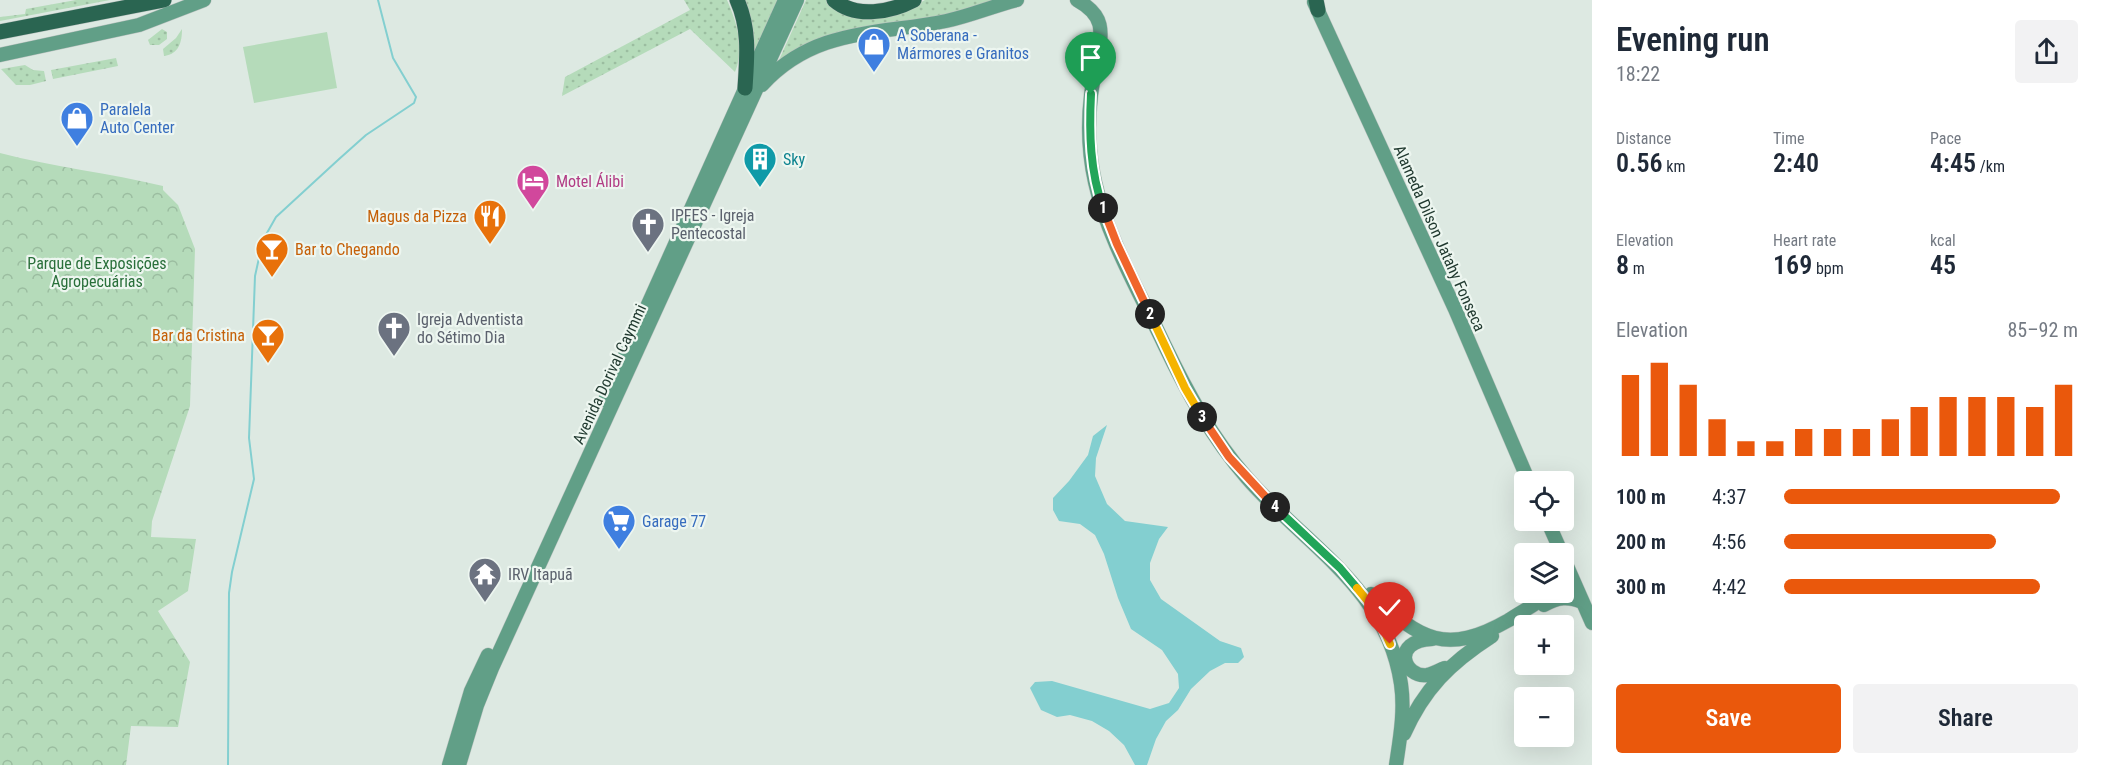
<!DOCTYPE html>
<html lang="en">
<head>
<meta charset="utf-8">
<style>
	body { margin:0; font-family:"Roboto Condensed",sans-serif; background:#f2f2f3; color:#1f2937; height:100vh; display:flex; flex-direction:column; font-size:22px; white-space:nowrap }
	* { box-sizing:border-box; margin:0 }
	p { font-size:20px; color:#747a83 }
	.icon { flex:none; width:33px; height:33px; fill:none; stroke:currentColor; stroke-width:2; stroke-linecap:round; stroke-linejoin:round }
	.map { position:relative; flex:1; overflow:hidden }
	.drawer { display:flex; flex-direction:column; background:#fff; width:510px }
	.drawer>* { flex:none }
	.buttons { position:absolute; left:1514px; top:471px; display:grid; gap:12px }
	.buttons a { display:grid; place-items:center; width:60px; height:60px; border-radius:6px; background:#fff; box-shadow:0 6px 24px #0002; font-size:30px }
	.pin { position:absolute; display:grid; place-items:center; width:51px; height:51px; color:#fff; margin:-62px -26px; border-radius:50% 50% 50% 0; rotate:-45deg; box-shadow:0 0 6px #0007 }
	.pin .icon { rotate:45deg }
	.km { position:absolute; width:30px; height:30px; margin:-15px; border-radius:50%; background:#222; color:#fff; font-size:16px; line-height:30px; text-align:center }
	.round { display:grid; place-items:center; flex:none; width:63px; height:63px; border-radius:6px; background:#f2f2f3 }
	.overview { display:flex; align-items:center; justify-content:space-between; height:102px; padding:0 24px }
	h1 { font-size:33px; font-weight:600; line-height:45px }
	.metrics { display:grid; grid-template-columns:repeat(3,1fr); gap:9px; height:102px; padding:6px 24px }
	.metrics div { display:grid; align-content:center }
	.metrics b { font-size:26px; font-weight:600 }
	.metrics small { font-size:16px; font-weight:400 }
	.metrics p { font-size:16px }
	.chart { height:168px; padding:12px 24px }
	.chart p { display:flex; justify-content:space-between }
	.chart svg { width:100%; height:108px; margin-top:6px; stroke:#ea580c; stroke-width:6 }
	.primary-button { display:flex; gap:12px; margin-top:auto; padding:12px 24px }
	.primary-button a { flex:1; height:69px; border-radius:6px; background:#ea580c; color:#fff; font-size:24px; font-weight:600; line-height:69px; text-align:center }
	.primary-button a+a { background:#f2f2f3; color:#1f2937 }
	ul { padding:0 24px; list-style:none; font-size:20px }
	li { display:grid; grid-template-columns:96px 72px 1fr; align-items:center; height:45px }
	li i { height:15px; border-radius:8px; background:#ea580c }
	main { display:flex; flex:1; min-height:0 }
	.map>svg:first-child { display:block }
	.grass { fill:url(#grass-dots) }
	.park { fill:url(#park-crowns) }
	.pitch { fill:#b5dbba }
	.water { fill:#83cfd0 }
	.lines { fill:none; stroke-linecap:round; stroke-linejoin:round }
	.stream { stroke:#83cfd0; stroke-width:2 }
	.major-casing { stroke:#bcc3c0; stroke-width:15 }
	.highway-casing { stroke:#bcc3c0; stroke-width:16 }
	.major { stroke:#619f87; stroke-width:14 }
	.highway { stroke:#2a6551; stroke-width:15 }
	.split-1-casing { stroke:#fff; stroke-width:12 }
	.split-2-casing { stroke:#fff; stroke-width:12 }
	.split-3-casing { stroke:#fff; stroke-width:12 }
	.split-4-casing { stroke:#fff; stroke-width:12 }
	.split-5-casing { stroke:#fff; stroke-width:12 }
	.split-6-casing { stroke:#fff; stroke-width:12 }
	.split-1 { stroke:#22a559; stroke-width:8 }
	.split-2 { stroke:#f0652b; stroke-width:8 }
	.split-3 { stroke:#f5b400; stroke-width:8 }
	.split-4 { stroke:#f0652b; stroke-width:8 }
	.split-5 { stroke:#22a559; stroke-width:8 }
	.split-6 { stroke:#f5b400; stroke-width:8 }
	.labels { text-anchor:middle; stroke-width:4.5; stroke-linejoin:round; paint-order:stroke }
	.shop-label { font-size:16px; fill:#366cbe; stroke:#edf6f0; text-anchor:start }
	.culture-label { font-size:16px; fill:#0d838f; stroke:#edf6f0; text-anchor:start }
	.hotel-label { font-size:16px; fill:#b23c85; stroke:#edf6f0; text-anchor:start }
	.worship-label { font-size:16px; fill:#5b616d; stroke:#edf6f0; text-anchor:start }
	.food-label { font-size:16px; fill:#c56008; stroke:#edf6f0; text-anchor:end }
	.street-label { font-size:16px; fill:#1f382e; stroke:#edf6f0 }
	.park-label { font-size:16px; fill:#296f3a; stroke:#edf6f0 }
</style>
</head>
<body>
<main>
<div class="map">
<svg width="1592" height="765" viewBox="0 0 1592 765">
	<defs>
		<pattern id="grass-dots" width="8" height="8" patternUnits="userSpaceOnUse" patternTransform="scale(1.5)"><rect width="8" height="8" fill="#b5dbba"/><path d="M2 2h.1M6 6h.1" fill="none" stroke="#9bbda0" stroke-width="1.8" stroke-linecap="round"/></pattern>
		<pattern id="park-crowns" width="20" height="18" patternUnits="userSpaceOnUse" patternTransform="scale(1.5)"><rect width="20" height="18" fill="#b5dbba"/><path d="M2 6a3 3 0 1 1 6 0M12 15a3 3 0 1 1 6 0" fill="none" stroke="#9bbda0"/></pattern>
	</defs>
	<rect width="100%" height="100%" fill="#dde9e2"/>
	<path class="grass" d="M 76,0 L 110,0 L 0,21 L 0,17 L 25,14 L 26,9 Z
		M 684,0 L 727,0 C 737,23 745,48 735,72 L 690,29 L 562,96 L 565,77 L 690,10 Z
		M 742,0 L 778,0 L 751,58 Z
		M 806,0 L 828,0 L 834,7 L 916,5 L 925,0 L 1001,0 L 952,14 L 836,33 L 802,46 L 779,60 Z
		M 162,29 L 167,32 L 167,39 L 159,45 L 150,45 L 148,40 Z
		M 182,29 C 182,42 179,54 164,56 L 163,49 L 176,38 Z
		M 116,58 L 118,66 L 53,79 L 51,70 Z
		M 25,65 L 33,70 L 44,71 L 46,81 L 30,85 L 16,85 L 1,69 Z"/>
	<path class="park" d="M 0,153 C 54,167 109,173 163,186 L 163,190 L 178,205 L 195,249 L 190,406 L 152,521 L 151,537 L 196,539 L 188,591 L 158,611 L 190,662 L 178,727 L 131,726 L 126,765 L 0,765 Z"/>
	<path class="pitch" d="M 327,32 L 337,88 L 254,103 L 243,47 Z"/>
	<path class="water" d="M 1107,425 L 1096,458 L 1095,476 L 1107,504 L 1125,521 L 1168,527 L 1159,539 L 1150,563 L 1150,580 L 1161,599 L 1220,641 L 1241,648 L 1244,657 L 1238,663 L 1225,663 L 1210,671 L 1191,689 L 1178,710 L 1166,721 L 1156,739 L 1147,765 L 1135,765 L 1124,745 L 1109,731 L 1092,721 L 1070,715 L 1057,717 L 1041,710 L 1030,688 L 1035,682 L 1052,681 L 1150,709 L 1169,703 L 1179,688 L 1178,674 L 1162,650 L 1131,629 L 1118,598 L 1104,554 L 1095,535 L 1080,524 L 1059,521 L 1053,510 L 1053,498 L 1069,481 L 1088,455 L 1093,436 Z"/>
	<g class="lines">
		<path class="stream" d="M 228,765 L 229,593 L 232,572 L 254,479 L 249,438 L 255,276 L 263,240 L 276,217 L 338,160 L 366,135 L 414,103 L 416,97 L 393,58 L 378,0"/>
		<defs>
			<path id="major" d="M 1077,0 C 1106,16 1102,32 1097,61 C 1088,100 1086,142 1095,182 C 1107,237 1140,293 1164,344 C 1187,392 1212,438 1247,478 C 1306,546 1387,588 1401,684 C 1405,711 1400,738 1396,765
				M 1314,2 L 1455,309 L 1529,482
				M 0,55 L 139,25 L 204,0
				M 762,85 C 814,28 877,35 946,21 C 970,16 993,6 1017,0
				M 605,400 L 785,0
				M 1547,520 L 1562,554
				M 1563,557 L 1592,623
				M 1371,594 C 1420,640 1446,656 1509,620 C 1523,611 1538,603 1552,592
				M 1544,605 C 1558,597 1568,596 1582,602
				M 1432,639 C 1390,641 1404,678 1427,675 C 1433,674 1439,670 1445,668
				M 1404,734 C 1424,689 1450,663 1492,636
				M 449,765 L 471,691 L 488,655
				M 459,765 L 477,705 L 492,668 L 797,0"/>
			<path id="highway" d="M 737,0 C 750,29 747,57 745,88
				M 834,0 C 856,19 891,12 914,0
				M 1316,0 L 1318,10
				M 0,32 L 164,0"/>
		</defs>
		<use href="#major" class="major-casing"/>
		<use href="#highway" class="highway-casing"/>
		<use href="#major" class="major"/>
		<use href="#highway" class="highway"/>
	</g>
	<g class="lines">
		<defs>
			<path id="split-1" d="M 1091,94 C 1089,133 1090,171 1103,208"/>
			<path id="split-2" d="M 1103,208 L 1117,244 L 1150,314"/>
			<path id="split-3" d="M 1150,314 L 1185,388 L 1202,417"/>
			<path id="split-4" d="M 1202,417 L 1229,457 L 1275,507"/>
			<path id="split-5" d="M 1275,507 L 1340,568 L 1357,588"/>
			<path id="split-6" d="M 1357,588 L 1375,610 L 1390,644"/>
		</defs>
		<use href="#split-1" class="split-1-casing"/>
		<use href="#split-2" class="split-2-casing"/>
		<use href="#split-3" class="split-3-casing"/>
		<use href="#split-4" class="split-4-casing"/>
		<use href="#split-5" class="split-5-casing"/>
		<use href="#split-6" class="split-6-casing"/>
		<use href="#split-1" class="split-1"/>
		<use href="#split-2" class="split-2"/>
		<use href="#split-3" class="split-3"/>
		<use href="#split-4" class="split-4"/>
		<use href="#split-5" class="split-5"/>
		<use href="#split-6" class="split-6"/>
	</g>
	<defs>
		<symbol id="shop-pin" viewBox="-11 -11 22 30"><path d="M0 17L-7.5 6A9.5 9.5 0 1 1 7.5 6Z" fill="#3f7fe0" stroke="#edf6f0"/><path d="M-5-2.5h2.3a2.7 3.5 0 0 1 5.4 0H5L5.5 6h-11ZM-1.5-2.5h3a1.5 2.3 0 0 0-3 0Z" fill="#fff"/></symbol>
		<symbol id="building-pin" viewBox="-11 -11 22 30"><path d="M0 17L-7.5 6A9.5 9.5 0 1 1 7.5 6Z" fill="#0f9aa8" stroke="#edf6f0"/><path d="M-4-6H4V6H1V3H-1V6H-4ZM-2.5-4.3h1.7v1.8h-1.7ZM.8-4.3h1.7v1.8H.8ZM-2.5-1h1.7V.8h-1.7ZM.8-1h1.7V.8H.8Z" fill="#fff"/></symbol>
		<symbol id="hotel-pin" viewBox="-11 -11 22 30"><path d="M0 17L-7.5 6A9.5 9.5 0 1 1 7.5 6Z" fill="#d1479c" stroke="#edf6f0"/><path d="M-6-4.5h1.5V1H6V5H4.5V3h-9V5H-6ZM-4 0a1.8 1.8 0 1 1 3.6 0ZM.5 0V-2.5h3Q6-2.5 6 0Z" fill="#fff"/></symbol>
		<symbol id="restaurant-pin" viewBox="-11 -11 22 30"><path d="M0 17L-7.5 6A9.5 9.5 0 1 1 7.5 6Z" fill="#e8710a" stroke="#edf6f0"/><path d="M-5-6h1v4h1v-4h1v4h1v-4h1v5L-1.5 .5V6h-2V.5L-5-1ZM5-6V6H3V1.5H1.5Q1.5-4 5-6Z" fill="#fff"/></symbol>
		<symbol id="church-pin" viewBox="-11 -11 22 30"><path d="M0 17L-7.5 6A9.5 9.5 0 1 1 7.5 6Z" fill="#6b7280" stroke="#edf6f0"/><path d="M-1.2-6h2.4v3.5h3.3v2.4h-3.3V6h-2.4V-.1h-3.3v-2.4h3.3Z" fill="#fff"/></symbol>
		<symbol id="bar-pin" viewBox="-11 -11 22 30"><path d="M0 17L-7.5 6A9.5 9.5 0 1 1 7.5 6Z" fill="#e8710a" stroke="#edf6f0"/><path d="M-6-5H6L.8 .8V4.5H3.5V6h-7V4.5H-.8V.8Z" fill="#fff"/></symbol>
		<symbol id="supermarket-pin" viewBox="-11 -11 22 30"><path d="M0 17L-7.5 6A9.5 9.5 0 1 1 7.5 6Z" fill="#3f7fe0" stroke="#edf6f0"/><path d="M-6-5.5h2.5l.6 2H6L4.5 2H-2.5L-4.4-4H-6ZM-1.5 3.2a1.3 1.3 0 1 0 .1 0ZM3 3.2a1.3 1.3 0 1 0 .1 0Z" fill="#fff"/></symbol>
		<symbol id="temple-pin" viewBox="-11 -11 22 30"><path d="M0 17L-7.5 6A9.5 9.5 0 1 1 7.5 6Z" fill="#6b7280" stroke="#edf6f0"/><path d="M0-6L5-2H3V0L6.5 2.5H4V6H1.5V3h-3V6H-4V2.5H-6.5L-3 0V-2H-5Z" fill="#fff"/></symbol>
	</defs>
	<g fill-rule="evenodd">
		<use href="#shop-pin" x="855" y="25" width="38" height="52"/>
		<use href="#shop-pin" x="58" y="99" width="38" height="52"/>
		<use href="#building-pin" x="741" y="140" width="38" height="52"/>
		<use href="#hotel-pin" x="514" y="162" width="38" height="52"/>
		<use href="#restaurant-pin" x="471" y="197" width="38" height="52"/>
		<use href="#church-pin" x="629" y="205" width="38" height="52"/>
		<use href="#bar-pin" x="253" y="230" width="38" height="52"/>
		<use href="#church-pin" x="375" y="309" width="38" height="52"/>
		<use href="#bar-pin" x="249" y="316" width="38" height="52"/>
		<use href="#supermarket-pin" x="600" y="502" width="38" height="52"/>
		<use href="#temple-pin" x="466" y="555" width="38" height="52"/>
	</g>
	<g class="labels">
		<g class="shop-label">
			<text x="897" y="41">A Soberana -<tspan x="897" dy="18">Mármores e Granitos</tspan></text>
			<text x="100" y="115">Paralela<tspan x="100" dy="18">Auto Center</tspan></text>
			<text x="642" y="527">Garage 77</text>
		</g>
		<g class="culture-label">
			<text x="783" y="165">Sky</text>
		</g>
		<g class="hotel-label">
			<text x="556" y="187">Motel Álibi</text>
		</g>
		<g class="worship-label">
			<text x="671" y="221">IPFES - Igreja<tspan x="671" dy="18">Pentecostal</tspan></text>
			<text x="417" y="325">Igreja Adventista<tspan x="417" dy="18">do Sétimo Dia</tspan></text>
			<text x="508" y="580">IRV Itapuã</text>
		</g>
		<g class="food-label">
			<text x="467" y="222">Magus da Pizza</text>
			<text x="295" y="255" text-anchor="start">Bar to Chegando</text>
			<text x="245" y="341">Bar da Cristina</text>
		</g>
		<g class="street-label">
			<text transform="translate(1440 238) rotate(66)" y="6">Alameda Dilson Jatahy Fonseca</text>
			<text transform="translate(609 374) rotate(-65)" y="6">Avenida Dorival Caymmi</text>
		</g>
		<g class="park-label">
			<text x="97" y="269">Parque de Exposições<tspan x="97" dy="18">Agropecuárias</tspan></text>
		</g>
	</g>
</svg>
<div class="buttons">
<a><svg class="icon" aria-label="locate" viewBox="0 0 24 24"><circle cx="12" cy="12" r="6"/><path d="M12 2v4M12 18v4M2 12h4M18 12h4"/></svg></a>
<a><svg class="icon" aria-label="layers" viewBox="0 0 24 24"><path d="M12 4l9 5-9 5-9-5zM3 14l9 5 9-5"/></svg></a>
<a>+</a>
<a>−</a>
</div>
<div class="pin" style="left:1091px;top:94px;background:#1e9e55"><svg class="icon" aria-label="arrive" viewBox="0 0 24 24"><path d="M6 21V4h12l-3 4 3 4H6"/></svg></div>
<div class="pin" style="left:1390px;top:644px;background:#d93025"><svg class="icon" aria-label="check" viewBox="0 0 24 24"><path d="M5 12l5 5 9-10"/></svg></div>
<b class="km" style="left:1103px;top:208px">1</b>
<b class="km" style="left:1150px;top:314px">2</b>
<b class="km" style="left:1202px;top:417px">3</b>
<b class="km" style="left:1275px;top:507px">4</b>
</div>
<section class="drawer">
<div class="overview"><div><h1>Evening run</h1><p>18:22</p></div><a class="round"><svg class="icon" aria-label="share" viewBox="0 0 24 24"><path d="M12 15V3M7 8l5-5 5 5M5 13v7h14v-7"/></svg></a></div>
<div class="metrics">
<div><p>Distance</p><b>0.56<small> km</small></b></div>
<div><p>Time</p><b>2:40</b></div>
<div><p>Pace</p><b>4:45<small> /km</small></b></div>
</div>
<div class="metrics">
<div><p>Elevation</p><b>8<small> m</small></b></div>
<div><p>Heart rate</p><b>169<small> bpm</small></b></div>
<div><p>kcal</p><b>45</b></div>
</div>
<div class="chart"><p><span>Elevation</span>85–92 m</p>
<svg viewBox="0 0 160 44" preserveAspectRatio="none"><path d="M5 44V11M15 44V6M25 44V15M35 44V29M45 44V38M55 44V38M65 44V33M75 44V33M85 44V33M95 44V29M105 44V24M115 44V20M125 44V20M135 44V20M145 44V24M155 44V15"/></svg>
</div>
<ul>
<li><b>100 m</b>4:37<i style="width:94%"></i></li>
<li><b>200 m</b>4:56<i style="width:72%"></i></li>
<li><b>300 m</b>4:42<i style="width:87%"></i></li>
</ul>
<div class="primary-button"><a>Save</a><a>Share</a></div>
</section>
</main>
</body>
</html>
